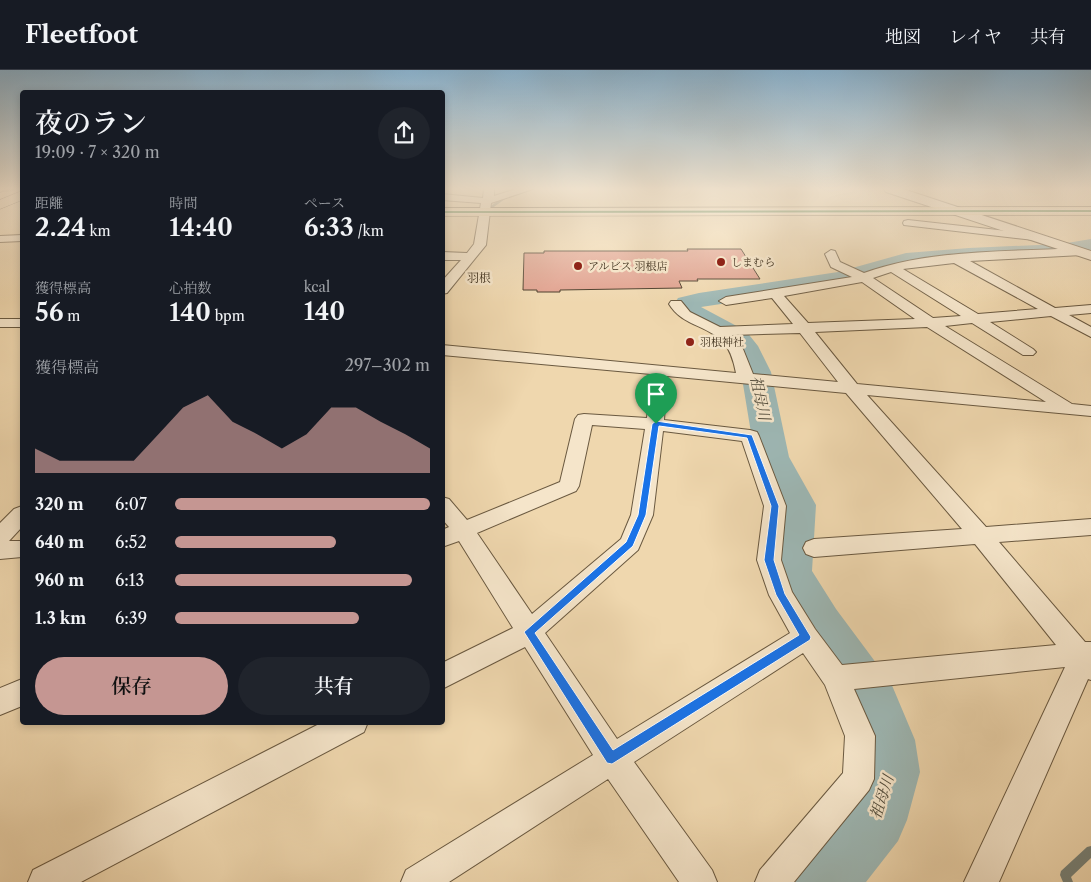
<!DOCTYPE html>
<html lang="ja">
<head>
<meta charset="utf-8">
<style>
	body { margin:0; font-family:"Libre Caslon Text","Noto Serif JP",serif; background:#20242c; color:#f1f3f6; height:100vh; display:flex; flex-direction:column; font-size:19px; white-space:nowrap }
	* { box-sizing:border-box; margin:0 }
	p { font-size:16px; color:#9ea1a6 }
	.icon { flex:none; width:28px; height:28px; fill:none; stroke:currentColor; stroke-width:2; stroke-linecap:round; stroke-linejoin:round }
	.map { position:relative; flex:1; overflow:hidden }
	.side { position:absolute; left:20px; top:20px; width:425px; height:635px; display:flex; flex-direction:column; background:#171b24; border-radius:5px; box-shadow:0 2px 8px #0003 }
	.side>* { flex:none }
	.pin { position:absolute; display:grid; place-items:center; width:42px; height:42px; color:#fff; margin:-51px -21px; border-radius:50% 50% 50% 0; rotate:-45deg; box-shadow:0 0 5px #0007 }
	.pin .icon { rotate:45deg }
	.round { display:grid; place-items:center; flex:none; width:52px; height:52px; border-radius:26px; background:#20242c }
	.overview { display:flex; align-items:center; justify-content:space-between; height:85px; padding:0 15px }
	h1 { font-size:28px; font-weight:600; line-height:38px }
	.stats { display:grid; grid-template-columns:repeat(3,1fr); gap:8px; height:85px; padding:5px 15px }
	.stats div { display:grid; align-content:center }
	.stats b { font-size:25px; font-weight:600 }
	.stats small { font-size:14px; font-weight:400 }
	.stats p { font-size:14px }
	.chart { height:140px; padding:10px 15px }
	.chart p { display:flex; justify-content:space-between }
	.chart svg { width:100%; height:90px; margin-top:5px; fill:#c59692; opacity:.7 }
	.cta { display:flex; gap:10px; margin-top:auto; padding:10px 15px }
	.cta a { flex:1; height:58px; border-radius:30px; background:#c59692; color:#111; font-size:20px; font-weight:600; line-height:58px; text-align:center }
	.cta a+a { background:#20242c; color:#f1f3f6 }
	ul { padding:0 15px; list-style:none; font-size:16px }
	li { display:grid; grid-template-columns:80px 60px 1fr; align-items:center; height:38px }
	li i { height:12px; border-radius:6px; background:#c59692 }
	header { display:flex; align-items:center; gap:30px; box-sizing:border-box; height:70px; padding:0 25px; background:#171b24; border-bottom:1px solid #363941 }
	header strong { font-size:24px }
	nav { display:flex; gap:28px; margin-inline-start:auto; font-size:18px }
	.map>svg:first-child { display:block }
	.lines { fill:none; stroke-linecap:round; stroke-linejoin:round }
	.stream { fill:#778177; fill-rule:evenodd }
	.river { fill:#9db7b4; fill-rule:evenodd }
	.building { fill:#e09e8c; stroke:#3d2f1c }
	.minor-casing { stroke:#6a5940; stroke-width:2 }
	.tertiary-casing { stroke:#6a5940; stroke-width:2 }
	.primary-casing { stroke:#3d2f1c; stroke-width:1 }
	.minor { fill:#f5e5ca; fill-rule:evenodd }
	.tertiary { fill:#f5e5ca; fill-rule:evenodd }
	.primary { fill:#efd7ae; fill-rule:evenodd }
	.cycleway-casing { stroke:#f5e5ca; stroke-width:3 }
	.cycleway { fill:#1b5e20; fill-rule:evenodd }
	.route { fill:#1a73e8; stroke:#fff; fill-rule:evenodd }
	.poi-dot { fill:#8f2418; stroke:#f5e5ca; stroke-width:2 }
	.labels { text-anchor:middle; stroke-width:5; stroke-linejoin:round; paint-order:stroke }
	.far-poi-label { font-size:11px; fill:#3d2f1c; stroke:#f5e5ca; text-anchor:start }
	.far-neighbourhood-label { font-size:12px; fill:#3d2f1c; stroke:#f5e5ca }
	.water-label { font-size:15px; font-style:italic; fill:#504a3a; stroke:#f5e5ca }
</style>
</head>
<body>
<header>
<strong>Fleetfoot</strong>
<nav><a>地図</a><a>レイヤ</a><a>共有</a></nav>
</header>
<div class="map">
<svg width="1091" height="812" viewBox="0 0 1091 812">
	<rect width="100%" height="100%" fill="#efd7ae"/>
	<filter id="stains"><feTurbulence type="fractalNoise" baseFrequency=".004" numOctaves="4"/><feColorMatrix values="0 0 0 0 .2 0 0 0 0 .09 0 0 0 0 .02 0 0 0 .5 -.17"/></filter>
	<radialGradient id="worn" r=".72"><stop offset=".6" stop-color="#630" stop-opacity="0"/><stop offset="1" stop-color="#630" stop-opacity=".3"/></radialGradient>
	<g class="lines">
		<path class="stream" d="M 15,119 L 14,121 L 0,122 L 0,120 Z
			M 530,119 L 535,119 L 505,129 L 491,139 L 488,138 L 503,127 Z
			M 1091,776 L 1091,788 L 1071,807 L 1073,812 L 1063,812 L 1060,805 L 1061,801 L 1087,777 Z"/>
		<path class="river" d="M 1091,169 L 1091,181 L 1061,186 L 969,190 L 908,196 L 840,216 L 701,237 L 746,261 L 758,276 L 771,302 L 789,387 L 816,435 L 812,501 L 836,539 L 891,613 L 915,670 L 920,702 L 907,750 L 898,771 L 866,812 L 795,812 L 805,790 L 854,732 L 864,702 L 861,670 L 851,641 L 783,530 L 770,501 L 778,435 L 755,387 L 741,302 L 731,278 L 726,273 L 708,261 L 683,248 L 673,236 L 678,228 L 699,223 L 838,202 L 906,183 L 969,178 L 1061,174 Z"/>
	</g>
	<path class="building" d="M 687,179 L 741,179 L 760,209 L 697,209 L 698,211 L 679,211 L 682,218 L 560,220 L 560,222 L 537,222 L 537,220 L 523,220 L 524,183 L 544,183 L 544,181 L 688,181 Z"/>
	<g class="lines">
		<defs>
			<path id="minor" d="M 0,119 L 7,119 L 0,122 Z
				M 484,119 L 494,119 L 494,126 L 516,119 L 533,119 L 491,133 L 486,175 L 447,223 L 442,224 L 442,211 L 461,190 L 442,190 L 442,182 L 467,183 L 474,174 L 481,133 L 442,130 L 442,124 L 483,128 Z
				M 908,150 L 1034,164 L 1040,167 L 1034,170 L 904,155 L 903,153 L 904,151 Z
				M 22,165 L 22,171 L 0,172 L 0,166 Z
				M 1078,178 L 1082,179 L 1084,182 L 1082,185 L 970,191 L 1055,238 L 1091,235 L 1091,243 L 1069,245 L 1091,257 L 1091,267 L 1051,246 L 990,252 L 1033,279 L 1036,282 L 1033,285 L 1023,285 L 972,253 L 945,256 L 1072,334 L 1091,336 L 1091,346 L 867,325 L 986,457 L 1091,449 L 1091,465 L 999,472 L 1085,572 L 1091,572 L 1091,610 L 1088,609 L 999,812 L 964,812 L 1065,597 L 854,619 L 875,666 L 874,709 L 869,720 L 794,812 L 755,812 L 760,800 L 843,703 L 845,666 L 825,615 L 803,583 L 634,692 L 712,800 L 717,812 L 679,812 L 608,709 L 449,812 L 401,812 L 406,800 L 593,685 L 525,577 L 442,619 L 442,593 L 513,558 L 459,471 L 442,477 L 442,460 L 449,457 L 442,449 L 442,427 L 449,429 L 467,450 L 560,412 L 575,349 L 578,345 L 584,344 L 647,348 L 651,304 L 442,285 L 442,275 L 736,303 C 734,293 731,281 724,273 C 708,255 682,256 669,234 L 671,231 L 681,231 L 690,242 L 720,257 L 793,254 L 772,228 L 726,235 L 719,231 L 726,227 L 852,207 L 831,197 L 825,184 L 831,180 L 835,181 L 840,192 L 864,203 C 931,179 1007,182 1078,178 ZM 954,193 L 1038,239 L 978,244 L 903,199 ZM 891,202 L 961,246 L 933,248 L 873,208 ZM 862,212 L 915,249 L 808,253 L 784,226 ZM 927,257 L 1046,332 L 857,314 L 815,262 ZM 800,263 L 838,312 L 753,304 L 743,279 L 732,265 ZM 667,306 L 846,323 L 962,459 L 814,469 L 806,472 L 803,478 L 806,484 L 814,487 L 975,474 L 1056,575 L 842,595 L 815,559 L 792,522 L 781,490 L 786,436 L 759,366 L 757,362 L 750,360 L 664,350 ZM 592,355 L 645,359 L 631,445 L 621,469 L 532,544 L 477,463 L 576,421 L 579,416 ZM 663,361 L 742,371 L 764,436 L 757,490 L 769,525 L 790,563 L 617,669 L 545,563 L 638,480 L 653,445 Z
				M 0,249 L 22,249 L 22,257 L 0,257 Z
				M 22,436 L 22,457 L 9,471 L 22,471 L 22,487 L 0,489 L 0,453 L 14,439 Z
				M 22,609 L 22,636 L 0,645 L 0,618 Z
				M 323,652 L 368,652 L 364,662 L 81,812 L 28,812 L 33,800 Z"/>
			<path id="tertiary" d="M 884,119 L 903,119 L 1091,181 L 1091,190 L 886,122 Z"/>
			<path id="primary" d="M 22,121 L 22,130 L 0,139 L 0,130 Z
				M 1091,137 L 1091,145 L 442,146 L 442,138 Z"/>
		</defs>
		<use href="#minor" class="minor-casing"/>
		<use href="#tertiary" class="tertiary-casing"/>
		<use href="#primary" class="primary-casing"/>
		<use href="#minor" class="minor"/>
		<use href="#tertiary" class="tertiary"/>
		<use href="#primary" class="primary"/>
		<defs>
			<path id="cycleway" d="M 1091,140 L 1091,142 L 442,143 L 442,141 Z"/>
		</defs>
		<use href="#cycleway" class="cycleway-casing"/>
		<use href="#cycleway" class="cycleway"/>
	</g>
	<linearGradient id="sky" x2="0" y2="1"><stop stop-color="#8ab5d3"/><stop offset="0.51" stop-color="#f8eddb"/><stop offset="1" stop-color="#f8eddb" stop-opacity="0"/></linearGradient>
	<rect width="1091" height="233" fill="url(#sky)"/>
	<path class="route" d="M 656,351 L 752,365 L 779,436 L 774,490 L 785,524 L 811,567 L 810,570 L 612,694 L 607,693 L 524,562 L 626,472 L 638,445 L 652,354 ZM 659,356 L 747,368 L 771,436 L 764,490 L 776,525 L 799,565 L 613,680 L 535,563 L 633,476 L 646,445 Z"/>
	<g class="poi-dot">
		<circle cx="721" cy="192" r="5"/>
		<circle cx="578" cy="196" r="5"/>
		<circle cx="690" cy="272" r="5"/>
	</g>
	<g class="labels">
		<g class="far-poi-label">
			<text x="731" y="196">しまむら</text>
			<text x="588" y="200">アルビス 羽根店</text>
			<text x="700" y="276">羽根神社</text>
		</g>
		<g class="far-neighbourhood-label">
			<text x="479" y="212">羽根</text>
		</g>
		<g class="water-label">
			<text transform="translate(760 328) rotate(78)" y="5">祖母川</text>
			<text transform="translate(882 727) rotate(-72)" y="5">祖母川</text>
		</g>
	</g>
	<rect width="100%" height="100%" filter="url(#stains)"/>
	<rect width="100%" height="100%" fill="url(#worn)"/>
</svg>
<div class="pin" style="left:656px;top:354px;background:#1e9e55"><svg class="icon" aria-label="arrive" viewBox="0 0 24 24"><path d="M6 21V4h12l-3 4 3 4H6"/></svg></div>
<section class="side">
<div class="overview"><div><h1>夜のラン</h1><p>19:09 · 7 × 320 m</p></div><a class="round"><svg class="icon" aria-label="share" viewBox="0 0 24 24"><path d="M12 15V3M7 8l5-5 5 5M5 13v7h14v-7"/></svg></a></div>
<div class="stats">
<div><p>距離</p><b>2.24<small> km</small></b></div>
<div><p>時間</p><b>14:40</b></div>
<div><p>ペース</p><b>6:33<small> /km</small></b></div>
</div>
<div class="stats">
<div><p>獲得標高</p><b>56<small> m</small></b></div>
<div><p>心拍数</p><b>140<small> bpm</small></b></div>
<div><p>kcal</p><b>140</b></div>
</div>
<div class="chart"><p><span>獲得標高</span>297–302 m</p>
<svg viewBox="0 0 160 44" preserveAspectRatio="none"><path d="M0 44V32L10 38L20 38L30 38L40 38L50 25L60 12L70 6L80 19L90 25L100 32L110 25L120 12L130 12L140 19L150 25L160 32V44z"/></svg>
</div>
<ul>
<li><b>320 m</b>6:07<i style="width:100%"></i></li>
<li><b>640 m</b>6:52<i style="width:63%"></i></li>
<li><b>960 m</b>6:13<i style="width:93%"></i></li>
<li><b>1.3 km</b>6:39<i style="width:72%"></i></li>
</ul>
<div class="cta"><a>保存</a><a>共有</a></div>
</section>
</div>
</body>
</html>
